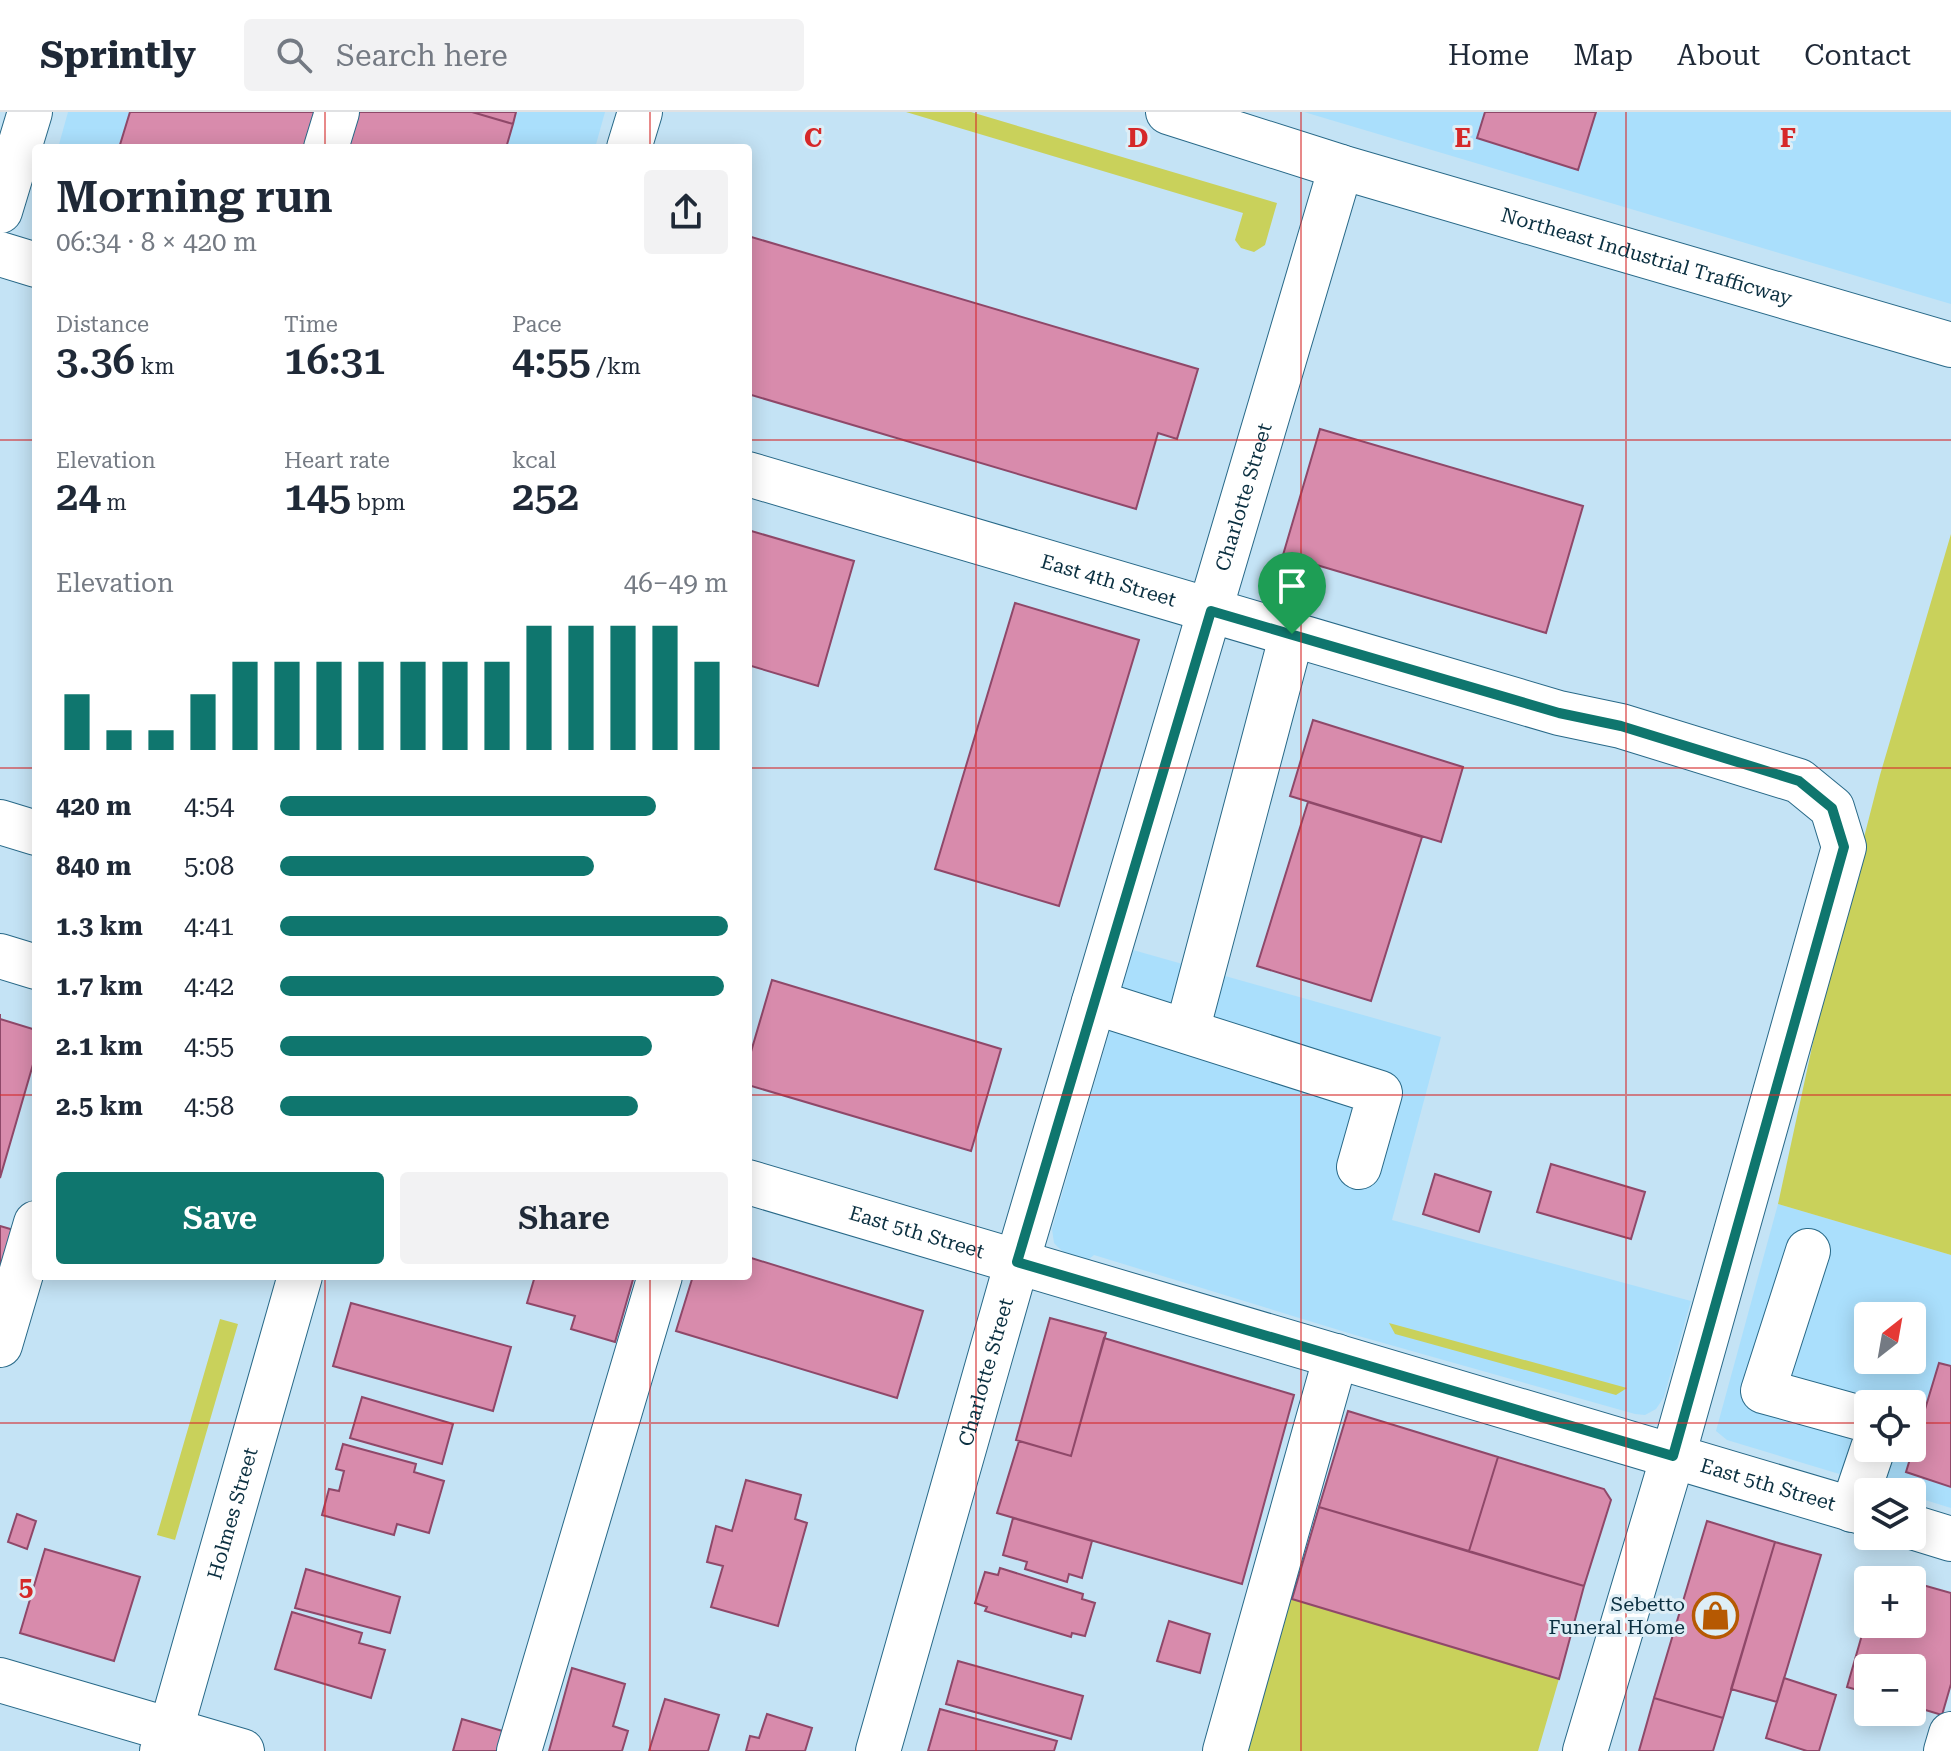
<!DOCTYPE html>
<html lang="en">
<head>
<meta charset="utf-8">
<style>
	body { margin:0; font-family:"Roboto Serif",serif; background:#f2f2f3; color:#1f2937; height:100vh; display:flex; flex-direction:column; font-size:30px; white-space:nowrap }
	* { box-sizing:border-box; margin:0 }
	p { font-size:26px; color:#747a83 }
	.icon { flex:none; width:44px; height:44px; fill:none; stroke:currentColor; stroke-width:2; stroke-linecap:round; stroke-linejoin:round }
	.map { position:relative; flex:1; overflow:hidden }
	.details { position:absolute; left:32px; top:32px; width:720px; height:1136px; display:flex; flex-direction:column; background:#fff; border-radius:8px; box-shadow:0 4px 20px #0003 }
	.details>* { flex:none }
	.needle { width:52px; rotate:31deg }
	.controls { position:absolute; left:1854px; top:1190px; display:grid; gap:16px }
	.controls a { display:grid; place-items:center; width:72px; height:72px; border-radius:8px; background:#fff; box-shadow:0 4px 20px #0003; font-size:40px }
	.pin { position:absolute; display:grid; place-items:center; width:68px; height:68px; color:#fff; margin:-82px -34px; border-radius:50% 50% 50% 0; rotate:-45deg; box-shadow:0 0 8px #0007 }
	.pin .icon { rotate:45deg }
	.round { display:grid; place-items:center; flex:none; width:84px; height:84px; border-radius:8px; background:#f2f2f3 }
	.head { display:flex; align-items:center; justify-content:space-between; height:136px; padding:0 24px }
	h1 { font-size:44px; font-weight:600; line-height:60px }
	.stats { display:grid; grid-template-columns:repeat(3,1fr); gap:12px; height:136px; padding:8px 24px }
	.stats div { display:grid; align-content:center }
	.stats b { font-size:40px; font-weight:600 }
	.stats small { font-size:22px; font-weight:400 }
	.stats p { font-size:22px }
	.chart { height:224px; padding:16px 24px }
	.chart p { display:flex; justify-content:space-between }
	.chart svg { width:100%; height:144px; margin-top:8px; stroke:#0f766e; stroke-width:6 }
	.primary-button { display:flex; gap:16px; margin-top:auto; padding:16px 24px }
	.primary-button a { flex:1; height:92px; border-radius:8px; background:#0f766e; color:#fff; font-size:32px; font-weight:600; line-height:92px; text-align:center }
	.primary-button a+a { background:#f2f2f3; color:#1f2937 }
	ul { padding:0 24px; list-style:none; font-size:26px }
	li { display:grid; grid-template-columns:128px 96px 1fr; align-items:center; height:60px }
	li i { height:20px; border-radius:10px; background:#0f766e }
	header { display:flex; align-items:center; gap:48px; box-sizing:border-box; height:112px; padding:0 40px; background:#fff; border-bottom:2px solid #e0e1e3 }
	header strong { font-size:38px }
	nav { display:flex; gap:44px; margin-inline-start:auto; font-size:28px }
	.search { width:560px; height:72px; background:#f2f2f3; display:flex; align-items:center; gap:20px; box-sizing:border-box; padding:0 28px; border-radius:8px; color:#747a83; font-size:30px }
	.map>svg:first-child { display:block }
	.built { fill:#aadffc; fill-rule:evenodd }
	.green { fill:#c9d15b }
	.building { fill:#d88bac; stroke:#8f4869; stroke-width:2 }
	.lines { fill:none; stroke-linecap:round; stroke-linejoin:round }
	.minor-casing { stroke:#286988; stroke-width:46 }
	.minor { stroke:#fff; stroke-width:44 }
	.route-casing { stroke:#fff; stroke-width:16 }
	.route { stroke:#0f766e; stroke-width:10 }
	.grid { fill:none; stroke:#d62828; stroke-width:2; stroke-opacity:0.55 }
	.labels { text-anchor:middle; stroke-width:6; stroke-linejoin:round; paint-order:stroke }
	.street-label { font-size:20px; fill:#0b3041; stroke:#deeef6 }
	.poi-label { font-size:20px; fill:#0b3041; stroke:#deeef6; text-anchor:end }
	.grid-label { font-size:26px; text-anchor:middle; font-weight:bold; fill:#d62828; stroke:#deeef6; stroke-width:6; stroke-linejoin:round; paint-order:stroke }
</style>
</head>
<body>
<header>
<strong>Sprintly</strong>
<div class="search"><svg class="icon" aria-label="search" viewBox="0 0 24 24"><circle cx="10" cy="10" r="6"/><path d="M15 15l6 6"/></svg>Search here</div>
<nav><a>Home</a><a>Map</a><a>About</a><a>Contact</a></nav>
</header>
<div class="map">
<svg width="1951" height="1639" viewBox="0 0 1951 1639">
	<rect width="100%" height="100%" fill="#c4e3f5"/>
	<path class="built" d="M 68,0 L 605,0 L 595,36 L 58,36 Z
		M 1304,0 L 1951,0 L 1951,192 Z
		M 1133,838 L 1441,925 L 1392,1108 L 1691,1189 L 1664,1285 L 1656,1297 L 1645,1303 L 1635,1302 L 1355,1223 L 1094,1143 L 1088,1148 L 1066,1142 L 1059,1136 L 1054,1131 L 1052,1117 Z
		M 1778,1092 L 1951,1143 L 1951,1396 L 1912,1384 L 1912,1380 L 1899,1380 L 1727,1328 L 1716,1319 ZM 1868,1204 L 1912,1204 L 1912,1248 L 1868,1248 ZM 1868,1292 L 1912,1292 L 1912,1336 L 1868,1336 Z"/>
	<path class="green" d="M 906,0 L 971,0 L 1277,91 L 1265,133 L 1254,140 L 1241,136 L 1235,128 L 1243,101 Z
		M 1951,422 L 1951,1143 L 1778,1092 L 1822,889 L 1880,663 Z
		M 220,1207 L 238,1212 L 175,1428 L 157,1423 Z
		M 1389,1211 L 1627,1276 L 1616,1283 L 1395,1222 Z
		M 1289,1486 L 1559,1567 L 1538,1639 L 1248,1639 Z"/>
	<path class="building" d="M 130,0 L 323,0 L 312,36 L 119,36 Z
		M 352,0 L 472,0 L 513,12 L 506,36 L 342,36 Z
		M 472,0 L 516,0 L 513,12 Z
		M 1485,0 L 1596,0 L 1578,58 L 1477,26 Z
		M 748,124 L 1198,257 L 1177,327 L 1158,321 L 1136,397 L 748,282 Z
		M 1320,317 L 1583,394 L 1546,521 L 1283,443 Z
		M 748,418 L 854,449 L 818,574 L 748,553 Z
		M 1015,491 L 1139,528 L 1059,794 L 935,757 Z
		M 1313,608 L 1463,655 L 1441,730 L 1290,684 Z
		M 1308,690 L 1422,725 L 1371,889 L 1257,854 Z
		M 772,868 L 1001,937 L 971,1039 L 748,973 L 748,950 Z
		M 0,902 L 0,907 L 36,918 L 36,942 L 0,1066 Z
		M 1551,1052 L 1645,1080 L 1631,1127 L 1537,1100 Z
		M 1435,1062 L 1491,1080 L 1479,1120 L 1423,1102 Z
		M 0,1114 L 17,1119 L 0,1164 Z
		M 748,1145 L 923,1199 L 897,1286 L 676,1219 L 693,1164 L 748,1164 Z
		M 535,1164 L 634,1164 L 615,1230 L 571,1217 L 575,1204 L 527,1191 Z
		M 351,1191 L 511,1235 L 493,1299 L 333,1254 Z
		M 1050,1206 L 1106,1221 L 1071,1344 L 1016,1328 Z
		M 1104,1226 L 1294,1283 L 1242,1472 L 997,1401 L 1019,1329 L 1071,1344 Z
		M 1939,1251 L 1951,1254 L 1951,1375 L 1906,1360 Z
		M 362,1285 L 453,1312 L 442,1352 L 350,1326 Z
		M 1348,1299 L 1498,1345 L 1469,1439 L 1319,1395 Z
		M 343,1332 L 416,1352 L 414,1360 L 444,1369 L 429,1421 L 397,1412 L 394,1423 L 322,1403 L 329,1377 L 339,1379 L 344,1359 L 336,1357 Z
		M 1498,1345 L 1604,1377 L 1611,1388 L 1584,1474 L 1469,1439 Z
		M 746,1368 L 801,1383 L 795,1407 L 807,1411 L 778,1514 L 711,1495 L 723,1454 L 707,1450 L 716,1414 L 732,1419 Z
		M 1319,1395 L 1584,1474 L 1559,1567 L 1292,1487 Z
		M 17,1402 L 36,1409 L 27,1437 L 8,1430 Z
		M 1013,1406 L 1092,1429 L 1082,1466 L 1069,1462 L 1067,1470 L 1025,1457 L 1027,1450 L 1003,1443 Z
		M 1707,1409 L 1775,1430 L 1723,1606 L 1654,1586 Z
		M 1775,1430 L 1821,1443 L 1777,1590 L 1731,1577 Z
		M 45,1437 L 140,1465 L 114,1549 L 20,1521 Z
		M 1000,1456 L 1083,1482 L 1082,1487 L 1095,1491 L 1085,1524 L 1072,1521 L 1071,1525 L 985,1499 L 987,1495 L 975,1491 L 985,1460 L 998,1463 Z
		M 306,1457 L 400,1485 L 390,1521 L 295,1496 Z
		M 1912,1470 L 1951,1481 L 1951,1572 L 1942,1603 L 1912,1594 L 1912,1556 L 1868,1556 L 1868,1581 L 1847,1575 L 1868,1502 L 1868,1512 L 1912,1512 Z
		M 292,1500 L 362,1521 L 359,1531 L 385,1538 L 371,1586 L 275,1557 Z
		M 1169,1509 L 1210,1522 L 1200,1561 L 1157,1549 Z
		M 958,1549 L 1083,1584 L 1071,1627 L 946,1592 Z
		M 572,1556 L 625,1572 L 613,1614 L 628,1619 L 622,1639 L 549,1639 Z
		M 1784,1566 L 1836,1583 L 1819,1639 L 1807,1639 L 1766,1626 Z
		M 1654,1586 L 1723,1606 L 1713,1639 L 1639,1639 Z
		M 665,1587 L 719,1603 L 708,1639 L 649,1639 Z
		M 940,1597 L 1057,1629 L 1054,1639 L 928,1639 Z
		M 767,1602 L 812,1616 L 805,1639 L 746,1639 L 750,1624 L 759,1626 Z
		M 462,1607 L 506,1620 L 501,1639 L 453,1639 Z"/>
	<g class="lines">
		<defs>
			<g id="minor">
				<path id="s1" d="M 1168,0 L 1341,55 L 1951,233"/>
				<path d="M 326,36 L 337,0"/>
				<path d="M 629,36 L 640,0"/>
				<path d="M 0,99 L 30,0"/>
				<path d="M 0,142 L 36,153"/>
				<path id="s2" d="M 748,362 L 1559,601 L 1621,614 L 1799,669 L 1832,696 L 1844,735 L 1673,1344 L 1585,1639"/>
				<path d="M 0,710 L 36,721"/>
				<path d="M 0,844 L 36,855"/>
				<path d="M 1094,890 L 1380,981 L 1359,1055"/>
				<path d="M 1187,919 L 1292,522"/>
				<path id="s3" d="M 748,1070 L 1868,1402"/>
				<path d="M 1808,1139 L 1763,1279 L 1864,1307 L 1868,1310"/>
				<path d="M 0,1233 L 36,1111"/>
				<path d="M 1852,1398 L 1873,1336"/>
				<path d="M 1912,1415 L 1951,1427"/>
				<path d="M 0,1568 L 242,1639"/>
				<path id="s4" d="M 162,1639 L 171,1617 L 300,1164"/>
				<path d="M 519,1639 L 660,1164"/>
				<path id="s5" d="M 878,1639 L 1017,1150 L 1341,55"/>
				<path d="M 1225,1639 L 1336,1244"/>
				<path d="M 1946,1639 L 1951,1622"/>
			</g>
		</defs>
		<use href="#minor" class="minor-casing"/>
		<use href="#minor" class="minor"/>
	</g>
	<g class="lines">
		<defs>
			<path id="route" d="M 1211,499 L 1559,601 L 1621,614 L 1799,669 L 1832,696 L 1844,735 L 1673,1344 L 1017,1150 Z"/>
		</defs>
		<use href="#route" class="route-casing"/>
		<use href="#route" class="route"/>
	</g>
	<path class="grid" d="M 325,0 L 325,36M 650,0 L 650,36M 976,0 L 976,1639M 1301,0 L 1301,1639M 1626,0 L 1626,1639M 0,328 L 36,328M 748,328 L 1951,328M 0,656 L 36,656M 748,656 L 1951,656M 0,983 L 36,983M 748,983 L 1951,983M 325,1164 L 325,1639M 650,1164 L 650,1639M 0,1311 L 1868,1311M 1912,1311 L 1951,1311"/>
	<defs>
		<symbol id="shop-ring" viewBox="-11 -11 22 22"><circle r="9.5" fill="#deeef6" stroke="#b65902" stroke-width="1.5"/><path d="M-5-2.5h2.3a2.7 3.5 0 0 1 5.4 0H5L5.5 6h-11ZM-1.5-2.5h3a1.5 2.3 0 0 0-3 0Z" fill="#b65902"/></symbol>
	</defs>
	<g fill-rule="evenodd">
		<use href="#shop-ring" x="1690" y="1478" width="51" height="51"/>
	</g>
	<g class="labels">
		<g class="street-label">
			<text dy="7" stroke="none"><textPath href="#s1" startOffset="500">Northeast Industrial Trafficway</textPath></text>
			<text dy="7" stroke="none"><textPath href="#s5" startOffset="1306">Charlotte Street</textPath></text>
			<text dy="7" stroke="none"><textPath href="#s2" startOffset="376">East 4th Street</textPath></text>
			<text dy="7" stroke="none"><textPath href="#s3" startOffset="176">East 5th Street</textPath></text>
			<text dy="7" stroke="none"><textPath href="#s5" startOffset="394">Charlotte Street</textPath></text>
			<text dy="7" stroke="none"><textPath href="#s3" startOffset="1064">East 5th Street</textPath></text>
			<text dy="7" stroke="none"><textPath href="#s4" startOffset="248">Holmes Street</textPath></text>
		</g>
		<g class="poi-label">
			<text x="1685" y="1499">Sebetto<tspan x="1685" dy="23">Funeral Home</tspan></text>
		</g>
	</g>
	<g class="grid-label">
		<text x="813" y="35">C</text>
		<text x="1138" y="35">D</text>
		<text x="1463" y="35">E</text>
		<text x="1788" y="35">F</text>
		<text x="26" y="1484">5</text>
	</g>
</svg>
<div class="controls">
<a><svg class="needle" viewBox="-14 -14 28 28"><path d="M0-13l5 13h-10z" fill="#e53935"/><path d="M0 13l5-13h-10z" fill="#747a83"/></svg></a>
<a><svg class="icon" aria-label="locate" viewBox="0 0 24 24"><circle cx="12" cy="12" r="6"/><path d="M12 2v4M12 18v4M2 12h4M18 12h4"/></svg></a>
<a><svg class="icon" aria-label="layers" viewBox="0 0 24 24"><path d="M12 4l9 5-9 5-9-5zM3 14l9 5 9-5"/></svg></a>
<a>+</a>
<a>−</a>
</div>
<div class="pin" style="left:1292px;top:522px;background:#1e9e55"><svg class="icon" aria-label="arrive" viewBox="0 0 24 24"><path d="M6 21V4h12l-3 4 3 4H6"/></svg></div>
<section class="details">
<div class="head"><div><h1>Morning run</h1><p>06:34 · 8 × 420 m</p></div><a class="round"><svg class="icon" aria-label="share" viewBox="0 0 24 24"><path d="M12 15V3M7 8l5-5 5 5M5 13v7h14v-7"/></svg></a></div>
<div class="stats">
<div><p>Distance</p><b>3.36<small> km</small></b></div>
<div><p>Time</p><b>16:31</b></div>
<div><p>Pace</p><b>4:55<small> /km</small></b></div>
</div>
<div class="stats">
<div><p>Elevation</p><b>24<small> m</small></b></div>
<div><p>Heart rate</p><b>145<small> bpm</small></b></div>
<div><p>kcal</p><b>252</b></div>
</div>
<div class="chart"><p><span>Elevation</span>46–49 m</p>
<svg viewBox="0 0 160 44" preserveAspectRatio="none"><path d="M5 44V27M15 44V38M25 44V38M35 44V27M45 44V17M55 44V17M65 44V17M75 44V17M85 44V17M95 44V17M105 44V17M115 44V6M125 44V6M135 44V6M145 44V6M155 44V17"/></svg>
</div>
<ul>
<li><b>420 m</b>4:54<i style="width:84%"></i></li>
<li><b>840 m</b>5:08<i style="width:70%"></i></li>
<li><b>1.3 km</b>4:41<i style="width:100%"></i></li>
<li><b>1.7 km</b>4:42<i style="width:99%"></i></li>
<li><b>2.1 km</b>4:55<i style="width:83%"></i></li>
<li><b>2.5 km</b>4:58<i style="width:80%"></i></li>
</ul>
<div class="primary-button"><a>Save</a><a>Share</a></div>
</section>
</div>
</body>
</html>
